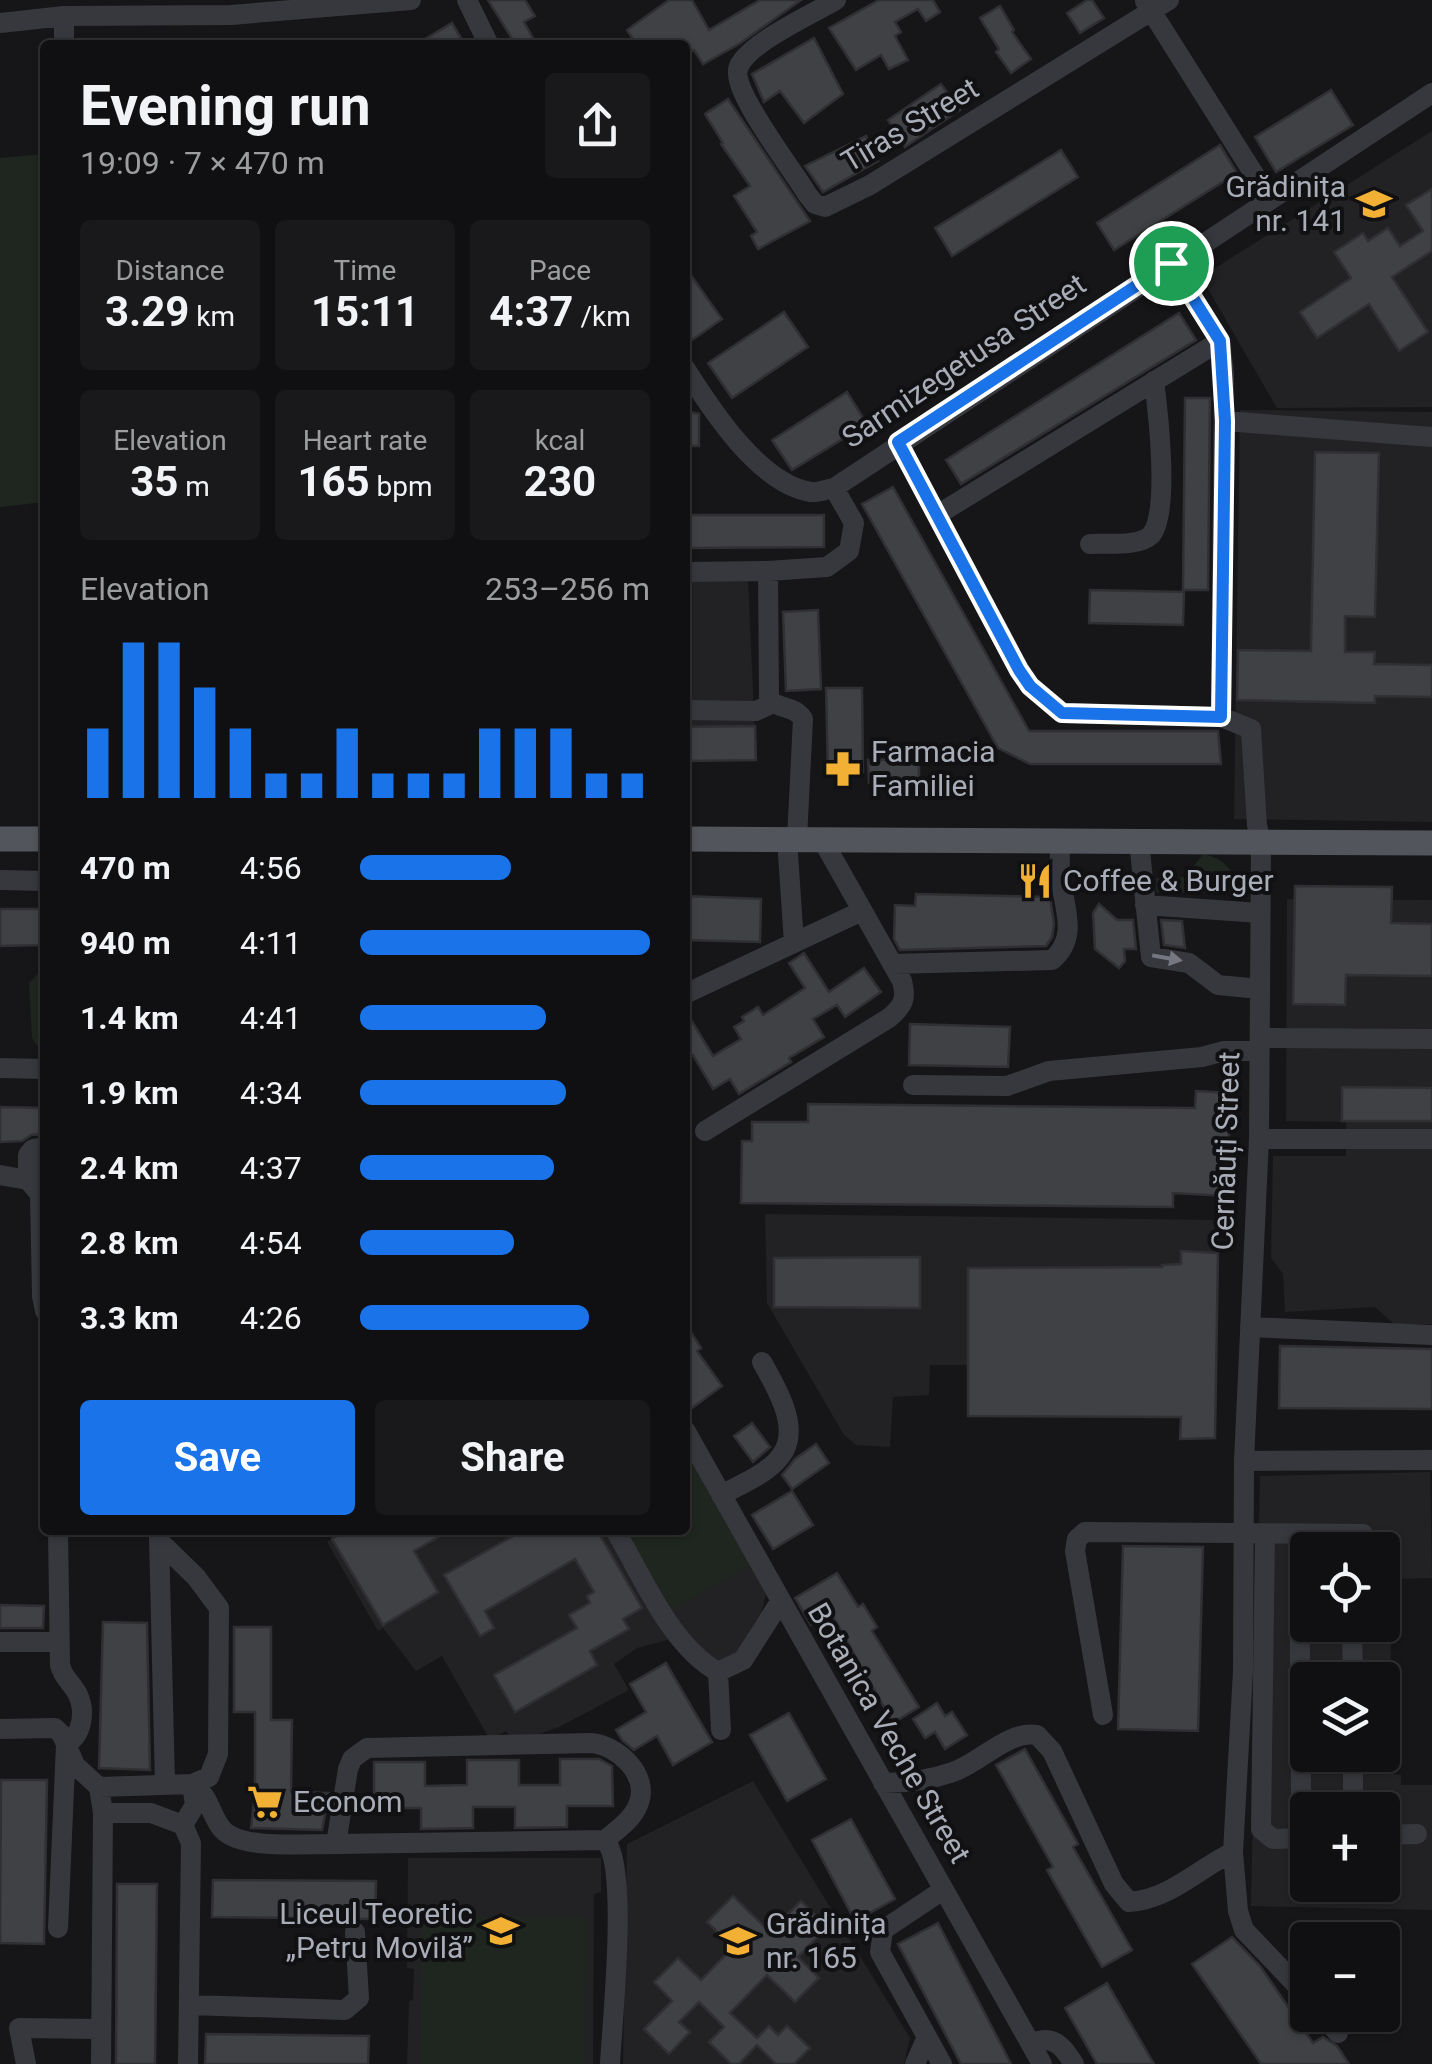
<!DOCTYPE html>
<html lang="en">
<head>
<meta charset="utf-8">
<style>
	body { margin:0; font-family:Roboto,sans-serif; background:#19191b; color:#f1f3f6; height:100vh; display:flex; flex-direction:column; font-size:38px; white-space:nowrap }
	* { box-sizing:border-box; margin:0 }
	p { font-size:32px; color:#9c9d9f }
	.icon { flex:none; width:55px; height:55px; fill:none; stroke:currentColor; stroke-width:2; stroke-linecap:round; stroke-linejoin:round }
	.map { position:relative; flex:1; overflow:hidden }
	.sheet { position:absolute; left:40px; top:40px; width:650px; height:1495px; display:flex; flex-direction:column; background:#101012; border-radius:10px; box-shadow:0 2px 8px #0004,0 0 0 2px #303032 }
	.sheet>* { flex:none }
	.fabs { position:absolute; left:1290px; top:1532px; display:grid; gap:20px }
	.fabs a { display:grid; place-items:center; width:110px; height:110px; border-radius:10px; background:#101012; box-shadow:0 2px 8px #0004,0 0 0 2px #303032; font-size:50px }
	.pin { position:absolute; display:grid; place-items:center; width:85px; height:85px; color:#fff; margin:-42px; border:5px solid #fff; border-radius:50%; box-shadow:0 2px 10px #0007 }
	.round { display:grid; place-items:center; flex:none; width:105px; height:105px; border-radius:10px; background:#19191b }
	.summary { display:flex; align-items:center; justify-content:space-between; height:170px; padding:0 40px }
	h1 { font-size:55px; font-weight:700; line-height:75px }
	.figures { display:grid; grid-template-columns:repeat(3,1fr); gap:15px; height:170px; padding:10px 40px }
	.figures div { display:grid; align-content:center; border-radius:10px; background:#19191b; text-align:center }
	.figures b { font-size:42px; font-weight:700 }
	.figures small { font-size:28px; font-weight:400 }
	.figures p { font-size:28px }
	.chart { height:280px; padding:20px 40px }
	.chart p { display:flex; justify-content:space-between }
	.chart svg { width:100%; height:180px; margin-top:10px; stroke:#1a73e8; stroke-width:6 }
	.primary-button { display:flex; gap:20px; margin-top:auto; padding:20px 40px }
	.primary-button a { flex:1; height:115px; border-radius:10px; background:#1a73e8; color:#fff; font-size:40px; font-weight:700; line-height:115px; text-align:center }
	.primary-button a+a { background:#19191b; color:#f1f3f6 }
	ul { padding:0 40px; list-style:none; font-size:32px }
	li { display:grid; grid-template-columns:160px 120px 1fr; align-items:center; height:75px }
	li i { height:25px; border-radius:12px; background:#1a73e8 }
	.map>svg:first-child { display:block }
	.built { fill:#222225; fill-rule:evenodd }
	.green { fill:#1e261f }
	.building { fill:#404145; stroke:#303034; stroke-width:2.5 }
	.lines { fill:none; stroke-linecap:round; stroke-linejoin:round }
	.minor { stroke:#37383d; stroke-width:20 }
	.major { stroke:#53555c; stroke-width:25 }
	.oneway { fill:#757881 }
	.route-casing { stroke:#fff; stroke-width:20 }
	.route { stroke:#1a73e8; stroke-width:12 }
	.labels { text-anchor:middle; stroke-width:8; stroke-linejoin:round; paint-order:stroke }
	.street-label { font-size:30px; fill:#a8adb8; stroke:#111113 }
	.poi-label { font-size:30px; fill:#a8adb8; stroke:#111113; text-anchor:start }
</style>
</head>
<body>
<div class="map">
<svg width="1432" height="2064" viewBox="0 0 1432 2064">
	<rect width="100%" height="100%" fill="#161618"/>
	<path class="built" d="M 1432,131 L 1432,407 L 1277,408 L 1201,277 Z
		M 1240,410 L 1432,412 L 1432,822 L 1234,819 Z
		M 685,574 L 748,579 L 756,760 L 685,761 Z
		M 1287,899 L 1432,900 L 1432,1324 L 1394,1324 L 1375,1307 L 1285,1312 L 1283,1274 L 1271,1258 L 1273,1156 L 1346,1156 L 1346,1122 L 1286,1121 Z
		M 765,1214 L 1218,1220 L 1216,1351 L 1162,1366 L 930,1365 L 929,1395 L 893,1397 L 890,1447 L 856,1445 L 844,1435 L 767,1303 Z
		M 685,1449 L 766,1594 L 761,1613 L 730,1662 L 722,1664 L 682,1636 L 637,1648 L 614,1664 L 629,1690 L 559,1727 L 513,1743 L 506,1731 L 490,1740 L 442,1656 L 416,1671 L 383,1628 L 378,1631 L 327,1542 L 332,1539 L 330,1530 L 685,1530 Z
		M 1430,1472 L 1432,1578 L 1392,1579 L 1389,1773 L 1401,1775 L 1401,1785 L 1432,1785 L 1432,1910 L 1251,1906 L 1260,1476 ZM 1308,1550 L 1382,1550 L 1382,1625 L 1308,1625 ZM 1308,1680 L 1382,1680 L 1382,1755 L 1308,1755 ZM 1308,1810 L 1382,1810 L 1382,1885 L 1308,1885 Z
		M 753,1781 L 910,2038 L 904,2064 L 623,2064 L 627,1844 Z
		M 408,1858 L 601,1858 L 601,1892 L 594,1894 L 593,2064 L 407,2064 L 409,2001 L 413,2000 L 414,1969 L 407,1968 Z"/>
	<path class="green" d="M 45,154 L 45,502 L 0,507 L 0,158 Z
		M 1203,854 C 1226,859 1236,872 1238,894 L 1156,892 L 1156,878 L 1186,877 Z
		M 45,967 L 45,1045 L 36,1045 L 32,1038 L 29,983 Z
		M 685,1452 L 750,1565 L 672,1610 L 624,1530 L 685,1530 Z
		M 421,1917 L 586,1917 L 585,2064 L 420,2064 Z"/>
	<path class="building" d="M 488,0 L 525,0 L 535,16 L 524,22 L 537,45 L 516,45 Z
		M 669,0 L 692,0 L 709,30 L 760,0 L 801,0 L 739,44 L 703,64 L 694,50 L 685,54 L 685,45 L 637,45 L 627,30 Z
		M 879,0 L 933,0 L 940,12 L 926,21 L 918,9 L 895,22 L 901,32 L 895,36 L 908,60 L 889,69 L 881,55 L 856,70 L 829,28 Z
		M 1087,0 L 1092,0 L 1104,18 L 1080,33 L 1067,13 Z
		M 1000,6 L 1014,30 L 1012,32 L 1031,59 L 1011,73 L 996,52 L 999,49 L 980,18 Z
		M 452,23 L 465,45 L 415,45 Z
		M 814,38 L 843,94 L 804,123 L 780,91 L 764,102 L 752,74 Z
		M 941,84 L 960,110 L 905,147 L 888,120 Z
		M 1331,90 L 1353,125 L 1276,172 L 1255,137 Z
		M 728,99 L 810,221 L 758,249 L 751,236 L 757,232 L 734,196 L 750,186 L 721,144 L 723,143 L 705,114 Z
		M 866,136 L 878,161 L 823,192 L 805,166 Z
		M 1220,145 L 1237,173 L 1114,250 L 1097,223 Z
		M 1061,150 L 1078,177 L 952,256 L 935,228 Z
		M 1432,189 L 1432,251 L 1392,277 L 1428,332 L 1399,351 L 1369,304 L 1317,338 L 1300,312 L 1351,278 L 1334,252 L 1363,233 L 1368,241 L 1388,228 L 1400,246 L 1423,231 L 1406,205 Z
		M 685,267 L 722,319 L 692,340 L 685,330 Z
		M 784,312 L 808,347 L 732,398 L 708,363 Z
		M 1179,313 L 1196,340 L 961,484 L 946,460 Z
		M 847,392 L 867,424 L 792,470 L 772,440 Z
		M 1185,398 L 1210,398 L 1208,590 L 1183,590 Z
		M 685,411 L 699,414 L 699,446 L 685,446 Z
		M 1315,452 L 1379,453 L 1375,617 L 1345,616 L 1345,652 L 1375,652 L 1374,664 L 1432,665 L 1432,697 L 1375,696 L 1375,703 L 1237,700 L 1238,650 L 1311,651 Z
		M 893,487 L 1029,731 L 1218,731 L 1221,764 L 1030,764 L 998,748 L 862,504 Z
		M 685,515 L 824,515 L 824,547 L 685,548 Z
		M 1090,590 L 1184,592 L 1183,625 L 1089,623 Z
		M 818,610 L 821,689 L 786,691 L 783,612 Z
		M 826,688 L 862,688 L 863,772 L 828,773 Z
		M 755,726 L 756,760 L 685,761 L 685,727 Z
		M 919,759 L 919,783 L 869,783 L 868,760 Z
		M 1295,886 L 1392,887 L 1391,923 L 1432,924 L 1432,976 L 1346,975 L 1345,1005 L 1293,1004 Z
		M 916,894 L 1050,897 L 1054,924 L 1052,937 L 1046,946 L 900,950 L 894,939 L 895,905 L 915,906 Z
		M 685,896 L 761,899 L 760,942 L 685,940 Z
		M 1099,904 L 1117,920 L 1133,920 L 1136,949 L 1124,949 L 1125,961 L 1119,968 L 1095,949 L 1093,913 Z
		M 0,909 L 45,909 L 45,945 L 0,946 Z
		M 1161,920 L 1182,921 L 1185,948 L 1164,945 Z
		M 804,953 L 829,992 L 864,968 L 881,992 L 845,1017 L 837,1005 L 813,1019 L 824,1037 L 789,1058 L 791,1062 L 739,1094 L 730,1079 L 713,1089 L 693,1055 L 685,1060 L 685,1010 L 713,1056 L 741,1039 L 734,1027 L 744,1021 L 742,1017 L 758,1007 L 763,1015 L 805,988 L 789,963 Z
		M 910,1024 L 1010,1027 L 1008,1067 L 909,1065 Z
		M 1342,1087 L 1432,1088 L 1432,1121 L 1342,1121 Z
		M 1196,1091 L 1231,1093 L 1226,1196 L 1173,1193 L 1173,1207 L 741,1203 L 742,1141 L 752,1141 L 752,1122 L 808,1122 L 808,1104 L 1195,1108 Z
		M 0,1107 L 45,1108 L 45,1134 L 31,1135 L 22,1141 L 0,1142 Z
		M 1181,1251 L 1218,1253 L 1215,1438 L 1180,1439 L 1181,1417 L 968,1416 L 968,1268 L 1162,1267 L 1162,1265 L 1181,1264 Z
		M 920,1257 L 920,1308 L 774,1307 L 774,1258 Z
		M 685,1323 L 701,1348 L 697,1351 L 722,1386 L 692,1408 L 685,1398 Z
		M 1280,1346 L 1432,1349 L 1432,1409 L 1279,1408 Z
		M 752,1423 L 770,1447 L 753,1462 L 734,1436 Z
		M 816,1444 L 829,1463 L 792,1489 L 782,1475 L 795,1459 Z
		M 792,1491 L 813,1525 L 773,1549 L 752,1515 Z
		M 347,1530 L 451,1530 L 414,1551 L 438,1592 L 383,1625 L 332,1539 Z
		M 524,1530 L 597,1530 L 642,1608 L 623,1619 L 629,1629 L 590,1651 L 597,1665 L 515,1712 L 494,1675 L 577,1628 L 569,1615 L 590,1603 L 587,1596 L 594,1592 L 575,1559 L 485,1611 L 494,1628 L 480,1636 L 444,1575 Z
		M 1123,1546 L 1203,1547 L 1198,1731 L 1118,1729 Z
		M 837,1573 L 858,1607 L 863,1604 L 877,1627 L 872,1631 L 919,1707 L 893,1723 L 831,1613 L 811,1625 L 795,1598 Z
		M 0,1605 L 44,1606 L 43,1628 L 0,1628 Z
		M 103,1622 L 147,1623 L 150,1770 L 99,1768 Z
		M 234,1627 L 271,1627 L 271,1720 L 292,1720 L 291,1792 L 329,1793 L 322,1830 L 251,1828 L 255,1792 L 255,1712 L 234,1712 Z
		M 666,1663 L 712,1742 L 673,1765 L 657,1736 L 634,1750 L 622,1740 L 616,1730 L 646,1712 L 630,1684 Z
		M 937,1703 L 945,1716 L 952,1712 L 967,1735 L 945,1749 L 935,1732 L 925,1738 L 913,1719 Z
		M 789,1713 L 826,1779 L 787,1801 L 750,1735 Z
		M 1025,1749 L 1078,1844 L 1073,1847 L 1132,1950 L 1102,1967 L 1047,1870 L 1053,1867 L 996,1765 Z
		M 560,1759 L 599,1759 L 612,1766 L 613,1806 L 567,1806 L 567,1827 L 515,1828 L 515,1807 L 473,1807 L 473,1828 L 421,1829 L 421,1808 L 374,1808 L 374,1762 L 425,1762 L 425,1786 L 467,1785 L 467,1760 L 519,1760 L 519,1785 L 560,1785 Z
		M 1,1780 L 47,1780 L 44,1944 L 0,1943 Z
		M 851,1819 L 895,1899 L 855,1921 L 812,1840 Z
		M 213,1880 L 376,1881 L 375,1919 L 212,1917 Z
		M 117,1884 L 157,1884 L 155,2064 L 116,2064 Z
		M 733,1896 L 770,1932 L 801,1901 L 827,1927 L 798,1957 L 819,1978 L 795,2002 L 767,1975 L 730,2013 L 757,2038 L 769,2026 L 778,2035 L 787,2026 L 810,2048 L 794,2064 L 776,2064 L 757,2045 L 739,2064 L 731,2064 L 709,2042 L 724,2027 L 699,2002 L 679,2022 L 690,2032 L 669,2054 L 644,2029 L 672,2001 L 654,1982 L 678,1958 L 701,1980 L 733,1947 L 707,1922 Z
		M 938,1923 L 1011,2064 L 961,2064 L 898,1944 Z
		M 1232,1937 L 1260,1966 L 1313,2043 L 1323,2037 L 1337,2046 L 1349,2064 L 1261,2064 L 1192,1964 Z
		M 1107,1983 L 1154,2064 L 1097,2064 L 1065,2008 Z
		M 206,2034 L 369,2036 L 368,2064 L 205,2064 Z"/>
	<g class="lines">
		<path class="minor" d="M 467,0 L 489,45
			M 836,0 C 813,14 750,42 739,66 C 728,88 794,171 807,194 L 815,204 L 825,207 L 870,185 L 1169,0
			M 1145,1 L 1269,198
			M 0,23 L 64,16 L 231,15 L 411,0
			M 64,45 L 64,16
			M 685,368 C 711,409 759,484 811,492 C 818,493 827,489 834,488 L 1432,93
			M 1225,421 L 1432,437
			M 898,442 L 1019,669 L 1030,686 L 1062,713 L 1221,717 L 1224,374 L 1220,341 L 1171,263
			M 937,515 L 1220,341
			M 1090,544 C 1107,543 1139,547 1151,535 C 1170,514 1158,411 1154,381
			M 685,572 L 768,571
			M 685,710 L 756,711 L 773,703
			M 1221,717 L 1251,729 L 1257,825 L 1261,842 L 1259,1139 L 1244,1461 L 1243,1671 L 1233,1852 L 1238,1911 L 1244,1930 L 1308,1997
			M 787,839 L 794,943
			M 797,839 L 803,719 C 794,705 779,710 769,699 L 768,571 L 827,567 L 849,551 L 854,523 L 834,488
			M 1139,841 L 1151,957 L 1189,963 L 1218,985 L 1260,989
			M 0,880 L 45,881
			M 1145,905 L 1260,913
			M 892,964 L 1052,960 C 1078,938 1065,910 1061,882 C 1059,868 1060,854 1060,840
			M 685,994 L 862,911
			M 1260,1038 L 1432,1039
			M 0,1068 L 45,1069
			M 913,1085 L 1007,1086 L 1049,1071 L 1202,1057 L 1224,1051 L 1259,1051
			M 705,1131 L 889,1018 C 903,1006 907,999 902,981 L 822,839
			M 1259,1139 L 1432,1139
			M 0,1175 L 28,1180 L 40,1194 L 42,1296 L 45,1311
			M 28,1180 L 28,1155 L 33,1149 L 45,1147
			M 1250,1327 L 1432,1335
			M 685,1430 L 1042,2064
			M 1244,1461 L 1432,1460
			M 721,1495 C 740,1485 767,1474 780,1457 C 803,1429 775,1386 762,1362
			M 615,1530 C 643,1577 670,1645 718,1672 L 743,1660 L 780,1602
			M 1265,1534 L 1261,1829 L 1273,1839 L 1308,1838
			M 1299,1534 L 1301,1793
			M 159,1537 L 165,1784
			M 1352,1625 L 1353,1680
			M 0,1642 L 59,1642
			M 718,1672 L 721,1730
			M 1103,1715 L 1075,1551 L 1077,1539 L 1085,1532 L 1363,1534
			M 0,1729 L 55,1728 L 62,1735 L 75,1765 L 99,1787 L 192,1784 C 210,1796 210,1814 222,1829 C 241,1851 308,1843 336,1844
			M 591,1743 C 617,1745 651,1775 638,1805 C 632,1820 617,1830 605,1840 L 336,1844 L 348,1769 L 352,1759 L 367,1748 Z
			M 1353,1755 L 1353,1804
			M 883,1783 C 907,1783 930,1780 953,1772 C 980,1763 1008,1730 1037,1735 L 1052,1751 L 1114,1884 L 1129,1902 C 1169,1900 1199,1868 1233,1852
			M 99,1787 L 103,1813 L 151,1813 L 183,1825 L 195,1805 L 192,1784 L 209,1777 L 218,1754 L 219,1608 L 196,1577 L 159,1541
			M 183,1825 L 191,1843 L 188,2064
			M 1382,1835 L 1417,1834
			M 605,1840 C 629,1865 612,2023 610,2064
			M 58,1928 L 66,1744 C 83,1735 86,1710 77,1693 C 71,1682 63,1678 60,1665 L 58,1530
			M 190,2005 L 345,2010 L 359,1998 L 355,1932
			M 1323,2015 L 1338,2033
			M 1031,2044 C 1052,2033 1063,2046 1074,2064
			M 26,2064 L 19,2028 L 100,2029
			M 101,2064 L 103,1813
			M 915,2064 L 927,2037
			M 942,2064 L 880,1952 L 883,1930 L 943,1890"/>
		<path class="major" d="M 0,839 L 45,839
			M 685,839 L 1432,843"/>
	</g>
	<defs><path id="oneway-solid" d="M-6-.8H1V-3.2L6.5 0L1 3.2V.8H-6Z" transform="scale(2.5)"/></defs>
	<use class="oneway" href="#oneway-solid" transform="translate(1167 958) rotate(10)"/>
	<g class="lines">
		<defs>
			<path id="route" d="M 1171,263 L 1220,341 L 1225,421 L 1221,717 L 1062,713 L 1030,686 L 1019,670 L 898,442 Z"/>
		</defs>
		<use href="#route" class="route-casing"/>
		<use href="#route" class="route"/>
	</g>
	<defs>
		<symbol id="school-bare" viewBox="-9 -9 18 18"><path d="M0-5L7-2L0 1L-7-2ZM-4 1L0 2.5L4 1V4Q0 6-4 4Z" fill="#f2b134" stroke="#111113" stroke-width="2.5" paint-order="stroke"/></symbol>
		<symbol id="pharmacy-bare" viewBox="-9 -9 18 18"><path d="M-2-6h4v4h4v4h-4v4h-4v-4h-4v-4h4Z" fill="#f2b134" stroke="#111113" stroke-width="2.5" paint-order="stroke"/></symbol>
		<symbol id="restaurant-bare" viewBox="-9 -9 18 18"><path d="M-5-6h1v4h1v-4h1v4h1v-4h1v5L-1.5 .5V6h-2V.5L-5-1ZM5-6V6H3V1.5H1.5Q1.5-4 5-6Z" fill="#f2b134" stroke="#111113" stroke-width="2.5" paint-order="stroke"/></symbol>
		<symbol id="supermarket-bare" viewBox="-9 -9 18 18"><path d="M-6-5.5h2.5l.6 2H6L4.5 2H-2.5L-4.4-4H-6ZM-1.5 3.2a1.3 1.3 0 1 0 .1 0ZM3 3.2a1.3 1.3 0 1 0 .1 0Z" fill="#f2b134" stroke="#111113" stroke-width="2.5" paint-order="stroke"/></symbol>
	</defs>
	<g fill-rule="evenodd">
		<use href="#school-bare" x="1349" y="179" width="50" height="50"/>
		<use href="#pharmacy-bare" x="818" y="744" width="50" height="50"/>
		<use href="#restaurant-bare" x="1010" y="856" width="50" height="50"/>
		<use href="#supermarket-bare" x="240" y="1777" width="50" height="50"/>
		<use href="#school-bare" x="476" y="1906" width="50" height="50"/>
		<use href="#school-bare" x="713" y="1916" width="50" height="50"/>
	</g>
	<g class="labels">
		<g class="street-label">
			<text transform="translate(910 125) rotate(-31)" y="10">Tiras Street</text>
			<text transform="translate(964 361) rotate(-34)" y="10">Sarmizegetusa Street</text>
			<text transform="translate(1226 1151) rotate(-88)" y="10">Cernăuți Street</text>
			<text transform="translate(889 1733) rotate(60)" y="10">Botanica Veche Street</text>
		</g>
		<g class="poi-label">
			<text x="1346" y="197" text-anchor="end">Grădinița<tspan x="1346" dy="34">nr. 141</tspan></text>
			<text x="871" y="762">Farmacia<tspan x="871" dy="34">Familiei</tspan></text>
			<text x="1063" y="891">Coffee &amp; Burger</text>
			<text x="293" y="1812">Econom</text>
			<text x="473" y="1924" text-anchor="end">Liceul Teoretic<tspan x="473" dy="34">„Petru Movilă”</tspan></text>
			<text x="766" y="1934">Grădinița<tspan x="766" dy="34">nr. 165</tspan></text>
		</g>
	</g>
</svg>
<div class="fabs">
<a><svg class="icon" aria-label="locate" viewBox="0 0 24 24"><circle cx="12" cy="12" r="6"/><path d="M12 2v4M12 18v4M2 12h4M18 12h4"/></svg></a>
<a><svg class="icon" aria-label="layers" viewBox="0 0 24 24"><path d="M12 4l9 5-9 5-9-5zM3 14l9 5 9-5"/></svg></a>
<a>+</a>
<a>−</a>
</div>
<div class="pin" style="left:1171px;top:263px;background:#1e9e55"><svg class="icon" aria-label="arrive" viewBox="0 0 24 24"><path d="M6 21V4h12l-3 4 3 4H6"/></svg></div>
<section class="sheet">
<div class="summary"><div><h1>Evening run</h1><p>19:09 · 7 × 470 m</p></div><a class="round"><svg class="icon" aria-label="share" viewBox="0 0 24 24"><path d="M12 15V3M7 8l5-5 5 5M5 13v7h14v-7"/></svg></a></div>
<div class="figures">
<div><p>Distance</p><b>3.29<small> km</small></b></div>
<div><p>Time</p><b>15:11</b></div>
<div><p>Pace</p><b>4:37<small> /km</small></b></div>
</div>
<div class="figures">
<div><p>Elevation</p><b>35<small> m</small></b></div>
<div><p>Heart rate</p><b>165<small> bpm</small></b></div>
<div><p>kcal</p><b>230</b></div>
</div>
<div class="chart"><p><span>Elevation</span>253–256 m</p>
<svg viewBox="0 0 160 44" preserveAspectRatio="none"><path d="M5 44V27M15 44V6M25 44V6M35 44V17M45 44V27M55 44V38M65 44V38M75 44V27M85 44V38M95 44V38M105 44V38M115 44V27M125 44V27M135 44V27M145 44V38M155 44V38"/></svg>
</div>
<ul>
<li><b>470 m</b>4:56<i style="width:52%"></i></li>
<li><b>940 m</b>4:11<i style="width:100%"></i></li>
<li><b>1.4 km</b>4:41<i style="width:64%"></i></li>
<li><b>1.9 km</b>4:34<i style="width:71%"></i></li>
<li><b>2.4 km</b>4:37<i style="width:67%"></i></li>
<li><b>2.8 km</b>4:54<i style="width:53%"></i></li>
<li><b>3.3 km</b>4:26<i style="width:79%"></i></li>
</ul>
<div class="primary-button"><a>Save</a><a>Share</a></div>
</section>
</div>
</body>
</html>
